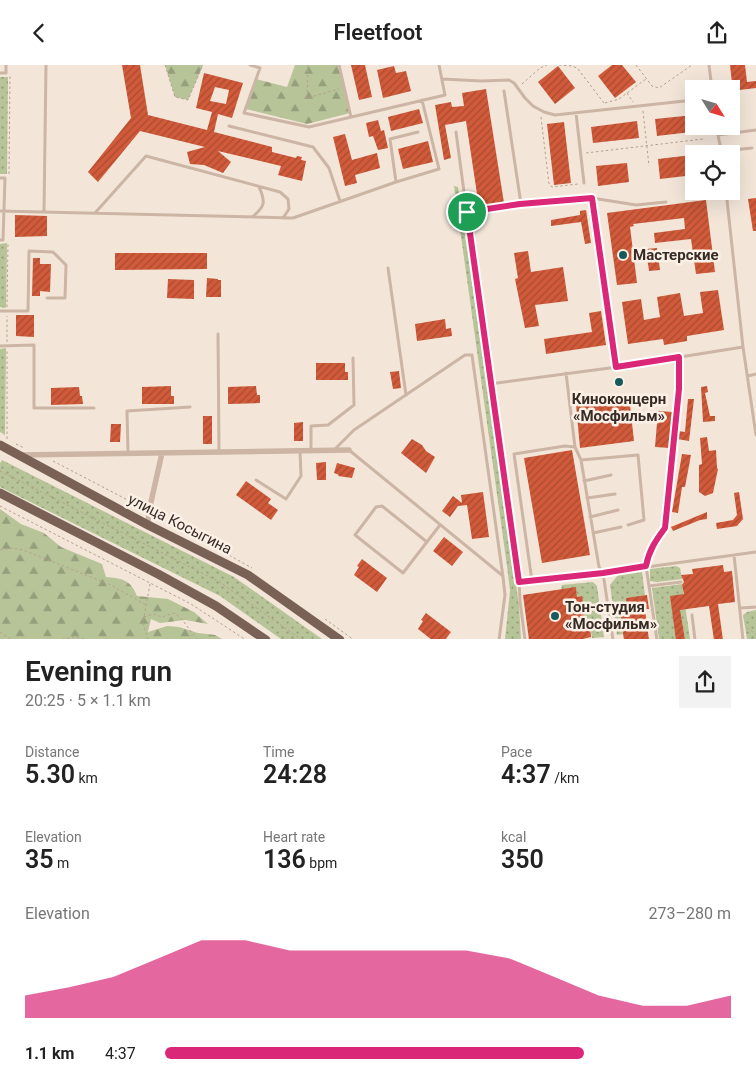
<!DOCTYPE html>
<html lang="en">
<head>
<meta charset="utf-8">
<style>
	body { margin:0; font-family:Roboto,sans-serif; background:#f2f2f2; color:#222; height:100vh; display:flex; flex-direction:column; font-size:19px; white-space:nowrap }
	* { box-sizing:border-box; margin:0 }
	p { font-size:16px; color:#767676 }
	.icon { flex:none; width:28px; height:28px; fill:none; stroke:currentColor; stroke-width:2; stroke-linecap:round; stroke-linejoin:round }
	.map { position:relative; height:574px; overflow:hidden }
	.sheet { display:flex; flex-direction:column; background:#fff; flex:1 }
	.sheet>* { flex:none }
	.needle { width:32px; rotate:127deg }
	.controls { position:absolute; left:685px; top:15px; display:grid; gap:10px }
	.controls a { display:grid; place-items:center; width:55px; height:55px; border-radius:0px; background:#fff; box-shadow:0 5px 20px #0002; font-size:25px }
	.pin { position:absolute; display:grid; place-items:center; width:42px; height:42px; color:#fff; margin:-21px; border:2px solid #fff; border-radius:50%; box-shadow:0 1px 5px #0007 }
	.round { display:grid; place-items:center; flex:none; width:52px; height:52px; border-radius:0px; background:#f2f2f2 }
	.overview { display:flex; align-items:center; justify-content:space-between; height:85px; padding:0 25px }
	h1 { font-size:28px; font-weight:600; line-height:38px }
	.metrics { display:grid; grid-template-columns:repeat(3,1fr); gap:8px; height:85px; padding:5px 25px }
	.metrics div { display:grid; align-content:center }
	.metrics b { font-size:25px; font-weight:600 }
	.metrics small { font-size:14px; font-weight:400 }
	.metrics p { font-size:14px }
	.chart { height:140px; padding:10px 25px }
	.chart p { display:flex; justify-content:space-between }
	.chart svg { width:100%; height:90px; margin-top:5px; fill:#db2777; opacity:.7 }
	ul { padding:0 25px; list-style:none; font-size:16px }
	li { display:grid; grid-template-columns:80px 60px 1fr; align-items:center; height:38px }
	li i { height:12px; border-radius:6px; background:#db2777 }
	header { display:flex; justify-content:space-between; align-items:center; height:65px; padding:0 25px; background:#fff; font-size:22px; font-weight:600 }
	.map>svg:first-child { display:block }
	.grass { fill:url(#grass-dots) }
	.forest { fill:url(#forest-firs) }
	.building { fill:url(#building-hatch); fill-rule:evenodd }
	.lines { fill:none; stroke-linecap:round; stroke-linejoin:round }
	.path { stroke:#b89f8e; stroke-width:1; stroke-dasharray:2.5 2.5; stroke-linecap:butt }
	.lane { stroke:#ccb5a4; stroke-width:3 }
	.street { stroke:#ccb5a4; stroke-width:5.5 }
	.primary { stroke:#7a6156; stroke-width:9 }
	.route-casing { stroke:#fff; stroke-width:10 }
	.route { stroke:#db2777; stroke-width:6 }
	.poi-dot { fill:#185a5c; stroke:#fbf0e6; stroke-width:2 }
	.labels { text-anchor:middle; stroke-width:5; stroke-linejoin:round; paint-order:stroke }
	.poi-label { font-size:15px; font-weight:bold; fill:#372b26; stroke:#fbf0e6; text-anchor:start }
	.street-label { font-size:15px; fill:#372b26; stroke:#fbf0e6 }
</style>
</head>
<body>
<header><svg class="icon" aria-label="back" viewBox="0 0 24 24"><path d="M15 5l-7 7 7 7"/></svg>Fleetfoot<svg class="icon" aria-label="share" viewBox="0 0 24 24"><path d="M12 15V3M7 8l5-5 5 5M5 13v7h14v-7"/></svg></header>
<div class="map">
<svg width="756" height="575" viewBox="0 0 756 575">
	<defs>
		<pattern id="grass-dots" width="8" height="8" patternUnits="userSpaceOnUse" patternTransform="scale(1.25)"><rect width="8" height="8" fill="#b6c498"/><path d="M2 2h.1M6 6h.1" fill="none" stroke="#959f7c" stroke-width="1.8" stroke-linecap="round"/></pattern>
		<pattern id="forest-firs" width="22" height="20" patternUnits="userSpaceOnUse" patternTransform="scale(1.25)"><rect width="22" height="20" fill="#b6c498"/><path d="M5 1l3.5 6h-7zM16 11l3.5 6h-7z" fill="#959f7c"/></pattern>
		<pattern id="building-hatch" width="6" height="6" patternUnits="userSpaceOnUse" patternTransform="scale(1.25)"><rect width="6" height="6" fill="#d05a3a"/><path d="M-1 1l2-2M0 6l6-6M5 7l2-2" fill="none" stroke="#aa4b31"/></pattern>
	</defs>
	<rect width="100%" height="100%" fill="#f3e6d9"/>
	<path class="grass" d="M 0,12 L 8,12 L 7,109 L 0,109 Z
		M 454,121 L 458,122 L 519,540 L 521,574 L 505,574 L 510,526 L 507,501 Z
		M 7,178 L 6,243 L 0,242 L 0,179 Z
		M 6,283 L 5,370 L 0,367 L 0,284 Z
		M 2,395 L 234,512 L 322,574 L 281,574 L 220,531 L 0,422 L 0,398 Z
		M 676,501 L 680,503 L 682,514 L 657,517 L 650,516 L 650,504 Z
		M 642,507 L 645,531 L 626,533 L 627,546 L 620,548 L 623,569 L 617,570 L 610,520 L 618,510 Z
		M 593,517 L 597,521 L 604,572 L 592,573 L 590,560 L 586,560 L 581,531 L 577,532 L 576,523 L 561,525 L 562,520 Z
		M 682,519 L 690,574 L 659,574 L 652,523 Z
		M 756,545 L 756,574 L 747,574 L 743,550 L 747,547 Z"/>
	<path class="forest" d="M 165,0 L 203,0 L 188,35 L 175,32 Z
		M 295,0 L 340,0 L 350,48 L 307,59 L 246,44 L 256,14 L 287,22 Z
		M 0,444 L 21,459 L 44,468 L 61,482 L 102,499 L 106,512 C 122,513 131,515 137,531 L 168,534 L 194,547 L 208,559 L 185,555 L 160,558 L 151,554 L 148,567 L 167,561 L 179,562 L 198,568 L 215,570 L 222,574 L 0,574 Z"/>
	<path class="building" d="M 122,0 L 140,0 L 148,50 L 207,65 L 212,47 L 196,43 L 204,8 L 243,18 L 232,53 L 218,49 L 214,67 L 272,82 L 272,87 L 296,93 L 297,91 L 302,92 L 301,95 L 306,96 L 302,116 L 278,110 L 281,101 L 218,86 L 231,97 L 223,108 L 204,100 L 190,99 L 187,87 L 205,82 L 140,66 L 98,117 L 88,107 L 131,53 ZM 215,22 L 229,25 L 226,39 L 210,36 Z
		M 351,0 L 365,0 L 372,32 L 359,35 Z
		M 612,0 L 622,0 L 636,17 L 615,33 L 598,11 Z
		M 730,0 L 745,0 L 747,17 L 756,16 L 756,23 L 731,26 L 731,24 L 717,24 L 717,20 L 732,18 Z
		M 394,1 L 396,8 L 406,6 L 411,26 L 383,33 L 377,5 Z
		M 558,1 L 575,23 L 555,39 L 538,17 Z
		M 486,24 L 504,138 L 479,142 L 466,56 L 445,60 L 451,93 L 444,95 L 435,40 L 451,37 L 452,42 L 464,41 L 462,28 Z
		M 419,44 L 423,58 L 391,66 L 388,52 Z
		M 694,50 L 694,61 L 708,61 L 708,65 L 657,71 L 655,54 Z
		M 378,55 L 381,66 L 384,65 L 388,83 L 378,85 L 373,71 L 369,72 L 366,58 Z
		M 637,56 L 639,73 L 593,78 L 591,62 Z
		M 564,57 L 571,118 L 554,120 L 547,59 Z
		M 345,69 L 352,95 L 377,88 L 380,103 L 355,110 L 357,118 L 345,121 L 333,72 Z
		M 428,76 L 433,97 L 403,104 L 398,84 Z
		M 692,90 L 694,110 L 660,114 L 658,94 Z
		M 627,98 L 629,117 L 598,121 L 596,101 Z
		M 756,133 L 756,166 L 753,166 L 748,134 Z
		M 706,135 L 715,207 L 696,209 L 691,174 L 655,178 L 654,168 L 685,164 L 684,153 L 633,159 L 634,161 L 630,162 L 637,218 L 617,220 L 607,148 Z
		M 586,145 L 591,178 L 585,179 L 581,157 L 551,161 L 551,155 L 580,150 L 580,146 Z
		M 15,150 L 47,151 L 47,171 L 15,172 Z
		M 657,183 L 660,205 L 649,206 L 646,184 Z
		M 528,186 L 531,207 L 563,202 L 568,236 L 535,240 L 539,261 L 525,263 L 515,214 L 518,213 L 514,188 Z
		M 115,188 L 207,188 L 207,204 L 115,205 Z
		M 33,193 L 40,193 L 40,199 L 51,199 L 50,227 L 40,226 L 40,231 L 32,231 Z
		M 207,213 L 218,214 L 218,215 L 221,215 L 221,232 L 206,232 Z
		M 168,214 L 194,215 L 194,234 L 167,233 Z
		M 718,225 L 724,265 L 687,271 L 687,276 L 664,280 L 663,274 L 628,279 L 622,237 L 641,234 L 644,255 L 660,252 L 657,232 L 680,228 L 684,251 L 703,248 L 700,227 Z
		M 601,246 L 606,280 L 546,289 L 544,274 L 592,267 L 589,248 Z
		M 16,250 L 34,250 L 34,272 L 16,271 Z
		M 445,254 L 446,264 L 451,263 L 452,271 L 417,276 L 415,259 Z
		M 316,298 L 345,298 L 345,307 L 348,307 L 348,315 L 316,315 Z
		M 399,306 L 401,323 L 393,324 L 390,307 Z
		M 171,321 L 171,331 L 174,331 L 174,339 L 142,339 L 142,322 Z
		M 256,321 L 257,330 L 260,330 L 260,338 L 228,339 L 228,322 Z
		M 707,321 L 708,327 L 705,328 L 710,351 L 715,351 L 715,356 L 703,357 L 701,322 Z
		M 79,322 L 80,331 L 82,331 L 83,339 L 51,340 L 51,323 Z
		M 629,331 L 634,376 L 580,383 L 576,339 Z
		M 688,334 L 694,334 L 689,376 L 677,374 L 678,366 L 685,367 Z
		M 658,346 L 673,347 L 670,383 L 655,382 Z
		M 203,351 L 212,351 L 212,379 L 203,379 Z
		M 303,357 L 303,376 L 294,376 L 294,358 Z
		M 111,359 L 121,359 L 120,377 L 110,377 Z
		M 707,372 L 709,386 L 716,385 L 717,403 L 718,404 L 713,428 L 705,431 L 699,427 L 699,400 L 702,399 L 700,373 Z
		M 412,374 L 422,380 L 426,386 L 435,392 L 426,408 L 401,388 Z
		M 572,385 L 590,490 L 542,498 L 524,393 Z
		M 682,389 L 691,390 L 685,422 L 682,422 L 678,448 L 672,447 Z
		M 326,397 L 326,415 L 317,415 L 316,398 Z
		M 337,398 L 355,403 L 352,413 L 338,411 L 339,410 L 334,408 Z
		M 246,416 L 271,434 L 268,438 L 278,445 L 271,455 L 236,430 Z
		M 483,427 L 489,472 L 472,474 L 467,440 L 458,441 L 450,452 L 442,446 L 453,431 L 462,438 L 461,430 Z
		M 739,427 L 743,454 L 737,461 L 717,464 L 716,458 L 733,455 L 737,450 L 734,428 Z
		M 707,447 L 707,454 L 700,455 L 673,466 L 671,462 Z
		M 444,472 L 463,487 L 452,501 L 433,486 Z
		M 362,494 L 387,513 L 377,527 L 354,510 L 359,502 L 357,501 Z
		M 723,500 L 724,507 L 732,506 L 735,537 L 718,539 L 723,575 L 714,575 L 709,541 L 680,545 L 685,575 L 676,575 L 670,531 L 684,529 L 682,520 L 684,517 L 681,510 L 693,509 L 692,504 Z
		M 576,522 L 577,532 L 582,531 L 586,560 L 590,560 L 591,572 L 579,575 L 529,575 L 523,530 Z
		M 647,530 L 649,544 L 645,544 L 649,575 L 624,575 L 620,547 L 627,546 L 626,533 Z
		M 426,548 L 451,567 L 445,575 L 432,575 L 418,564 L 423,556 L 421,555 Z"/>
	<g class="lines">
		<path class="path" d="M 165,0 L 175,32 L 188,35 L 203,0
			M 308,0 L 307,33 L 339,24
			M 559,0 L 573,1 L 578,4 L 604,38
			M 636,0 L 652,21 L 659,23 L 692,0
			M 522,19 L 540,3 L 547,0
			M 627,28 L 633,37
			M 605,38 L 619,34 L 646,14
			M 643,46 L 649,101
			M 541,52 L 549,119 L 552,122 L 578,119
			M 586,88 L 703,74
			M 9,109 L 10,11
			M 7,242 L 8,178
			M 7,277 L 7,251
			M 7,374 L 7,286
			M 16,379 L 24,383
			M 53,396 L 143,443
			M 0,406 L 218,516 L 302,575
			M 0,441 L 191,539 L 246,575
			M 155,449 L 252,503
			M 0,485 L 11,483 L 23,485 L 111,520 L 146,540
			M 144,552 L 153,549 L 162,552 L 174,548 C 185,555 189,566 198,575
			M 325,554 L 354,575
			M 747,563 L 756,569
			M 0,567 L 12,575
			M 57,575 L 76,572 L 87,575
			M 148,575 L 143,557 L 150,519
			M 188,575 L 192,570"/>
		<path class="lane" d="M 250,0 L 260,3 L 244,48 L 309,62 L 445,30 L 439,0
			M 339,0 L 351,52
			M 709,0 L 712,24
			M 0,8 L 6,8 L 6,0
			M 442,14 L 482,16 L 509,15 L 514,18 L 525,33 L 533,41 L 544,47 L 555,50 L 694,35
			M 504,26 L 521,139
			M 576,48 L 584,118
			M 229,61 L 313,82 L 329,103 L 340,136
			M 716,61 L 722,89
			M 456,67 L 485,284 L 519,517 L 520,536 L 525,575
			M 718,70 L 756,65
			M 722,86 L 752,83
			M 0,113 L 5,113 L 3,175 L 0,175
			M 396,117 L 390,74 L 418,67
			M 726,126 L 743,282 L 756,370
			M 592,133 L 617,302
			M 0,146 L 293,153 L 396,117 L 439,104 L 422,35
			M 44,147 L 46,0
			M 467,147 L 521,139 L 592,133 L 636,140 L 666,137
			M 95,148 L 146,91 L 280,127 L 288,134 L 289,144 L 283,153
			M 252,152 C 265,142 266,137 259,122
			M 388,203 L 406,330
			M 0,246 L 28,246 L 29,186 L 53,187 L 66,200 L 65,233 L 47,233
			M 218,269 L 219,386
			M 0,281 L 34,280 L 34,343 L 94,343
			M 566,308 L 575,382
			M 748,311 L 756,309
			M 490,319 L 617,302 L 743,282
			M 311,385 L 311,361 L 328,360 L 354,340 L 353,293
			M 334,385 L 354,365 L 465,290 L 472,290 L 503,512 L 505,530 L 499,575
			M 349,385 L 503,511
			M 128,388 L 127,346 L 190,342
			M 581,395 L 638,390 L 644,455 L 628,460
			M 256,415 L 286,434 L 301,411 L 300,386
			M 584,416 L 611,410
			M 587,433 L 615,429
			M 590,452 L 618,445
			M 593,468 L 621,462
			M 427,477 L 382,441 L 376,442 L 355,470 L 403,508 L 440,460
			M 734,490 L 743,575
			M 532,516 L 514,389 L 565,381 L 575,382 L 581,395 L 599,502 L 603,508 L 613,575
			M 519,517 L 603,508 L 756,487
			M 649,521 L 681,517
			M 740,543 L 756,542
			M 692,550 L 695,575
			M 657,575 L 646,501 C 649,485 656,475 665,463 L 679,324 L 679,292"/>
		<path class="street" d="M 19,390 L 349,385
			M 148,460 L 149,446 L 162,388"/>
		<path class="primary" d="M 0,380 L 148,460 L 248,510 L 340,575
			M 0,428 L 158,509 L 216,541 L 266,575"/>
	</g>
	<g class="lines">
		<defs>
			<path id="route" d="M 592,133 L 616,302 L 679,292 L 679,324 L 665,463 C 656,475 649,485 646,501 L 603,508 L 519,517 L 467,147 L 520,139 Z"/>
		</defs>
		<use href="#route" class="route-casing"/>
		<use href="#route" class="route"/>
	</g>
	<g class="poi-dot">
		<circle cx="623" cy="190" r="5"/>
		<circle cx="619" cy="317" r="5"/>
		<circle cx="555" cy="551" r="5"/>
	</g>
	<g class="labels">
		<g class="poi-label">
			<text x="633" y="195">Мастерские</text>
			<text x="619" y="339" text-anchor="middle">Киноконцерн<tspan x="619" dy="17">«Мосфильм»</tspan></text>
			<text x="565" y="547">Тон-студия<tspan x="565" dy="17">«Мосфильм»</tspan></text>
		</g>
		<g class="street-label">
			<text transform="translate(180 459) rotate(27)" y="5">улица Косыгина</text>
		</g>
	</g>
</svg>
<div class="controls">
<a><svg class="needle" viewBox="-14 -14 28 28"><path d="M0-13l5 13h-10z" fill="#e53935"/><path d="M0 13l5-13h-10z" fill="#767676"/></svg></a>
<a><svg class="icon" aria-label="locate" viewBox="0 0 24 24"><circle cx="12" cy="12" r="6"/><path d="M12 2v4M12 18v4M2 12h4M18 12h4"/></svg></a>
</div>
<div class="pin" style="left:467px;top:147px;background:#1e9e55"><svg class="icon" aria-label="arrive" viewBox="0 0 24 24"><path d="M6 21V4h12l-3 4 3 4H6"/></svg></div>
</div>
<section class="sheet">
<div class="overview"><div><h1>Evening run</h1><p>20:25 · 5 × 1.1 km</p></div><a class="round"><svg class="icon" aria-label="share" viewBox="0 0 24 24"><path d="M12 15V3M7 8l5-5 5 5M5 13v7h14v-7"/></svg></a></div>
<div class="metrics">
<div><p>Distance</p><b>5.30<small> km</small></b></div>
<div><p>Time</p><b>24:28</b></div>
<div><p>Pace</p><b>4:37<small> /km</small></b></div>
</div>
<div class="metrics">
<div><p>Elevation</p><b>35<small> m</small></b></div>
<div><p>Heart rate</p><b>136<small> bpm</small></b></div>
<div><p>kcal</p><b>350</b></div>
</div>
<div class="chart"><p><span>Elevation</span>273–280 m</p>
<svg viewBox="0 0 160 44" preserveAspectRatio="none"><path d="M0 44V33L10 29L20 24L30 15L40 6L50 6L60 11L70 11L80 11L90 11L100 11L110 15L120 24L130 33L140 38L150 38L160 33V44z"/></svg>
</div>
<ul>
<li><b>1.1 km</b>4:37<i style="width:74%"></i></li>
</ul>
</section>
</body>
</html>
